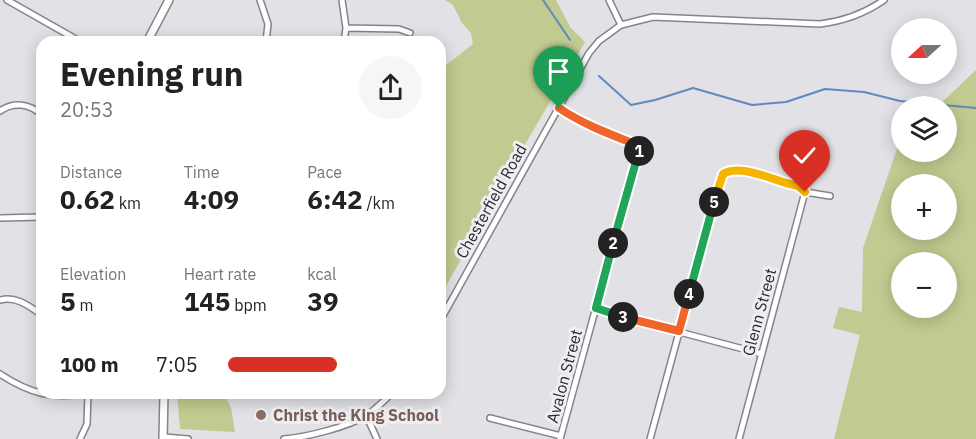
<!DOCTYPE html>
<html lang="en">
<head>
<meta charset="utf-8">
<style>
	body { margin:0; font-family:"IBM Plex Sans",sans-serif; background:#f6f6f6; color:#222; height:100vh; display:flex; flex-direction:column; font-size:22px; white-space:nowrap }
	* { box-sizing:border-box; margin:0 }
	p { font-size:20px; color:#767676 }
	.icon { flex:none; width:33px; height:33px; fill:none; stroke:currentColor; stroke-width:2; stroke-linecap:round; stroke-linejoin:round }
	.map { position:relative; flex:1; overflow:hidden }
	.drawer { position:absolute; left:36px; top:36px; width:410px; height:363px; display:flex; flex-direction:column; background:#fff; border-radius:18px; box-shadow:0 3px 15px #0003 }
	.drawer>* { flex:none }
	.needle { width:39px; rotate:249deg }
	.fabs { position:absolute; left:891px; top:18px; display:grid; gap:12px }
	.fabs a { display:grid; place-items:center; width:66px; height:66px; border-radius:50%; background:#fff; box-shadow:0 3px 15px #0003; font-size:30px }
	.pin { position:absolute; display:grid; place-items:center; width:51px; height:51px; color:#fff; margin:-62px -26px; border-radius:50% 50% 50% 0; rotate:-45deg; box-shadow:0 0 6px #0007 }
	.pin .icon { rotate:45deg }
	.km { position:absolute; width:30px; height:30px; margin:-15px; border-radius:50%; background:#222; color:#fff; font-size:16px; line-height:30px; text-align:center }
	.round { display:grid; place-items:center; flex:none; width:63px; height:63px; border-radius:32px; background:#f6f6f6 }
	.head { display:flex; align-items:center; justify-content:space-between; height:102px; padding:0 24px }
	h1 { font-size:33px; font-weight:800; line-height:45px }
	.figures { display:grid; grid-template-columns:repeat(3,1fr); gap:9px; height:102px; padding:6px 24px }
	.figures div { display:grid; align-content:center }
	.figures b { font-size:26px; font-weight:800 }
	.figures small { font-size:16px; font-weight:400 }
	.figures p { font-size:16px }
	ul { padding:0 24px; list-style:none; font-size:20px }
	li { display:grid; grid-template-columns:96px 72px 1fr; align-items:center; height:45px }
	li i { height:15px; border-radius:8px; background:#d93025 }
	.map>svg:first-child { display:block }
	.green { fill:#c1ca90; fill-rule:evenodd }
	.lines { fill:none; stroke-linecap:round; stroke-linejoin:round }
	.stream { stroke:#6188c0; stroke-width:2 }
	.minor-casing { stroke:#858589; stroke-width:8 }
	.tertiary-casing { stroke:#858589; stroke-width:10 }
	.minor { stroke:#fff; stroke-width:5 }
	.tertiary { stroke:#fff; stroke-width:7 }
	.split-1-casing { stroke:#fff; stroke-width:12 }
	.split-2-casing { stroke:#fff; stroke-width:12 }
	.split-3-casing { stroke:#fff; stroke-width:12 }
	.split-4-casing { stroke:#fff; stroke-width:12 }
	.split-5-casing { stroke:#fff; stroke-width:12 }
	.split-6-casing { stroke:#fff; stroke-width:12 }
	.split-7-casing { stroke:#fff; stroke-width:12 }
	.split-1 { stroke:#f0652b; stroke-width:8 }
	.split-2 { stroke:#22a559; stroke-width:8 }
	.split-3 { stroke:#22a559; stroke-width:8 }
	.split-4 { stroke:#f0652b; stroke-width:8 }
	.split-5 { stroke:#22a559; stroke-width:8 }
	.split-6 { stroke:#f5b400; stroke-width:8 }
	.split-7 { stroke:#f5b400; stroke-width:8 }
	.education-dot { fill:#8d6e63; stroke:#efeff3; stroke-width:2 }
	.labels { text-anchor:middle; stroke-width:6; stroke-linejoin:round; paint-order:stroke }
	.street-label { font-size:16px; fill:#2b2b2d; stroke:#efeff3 }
	.education-label { font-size:16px; font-weight:bold; fill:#785e54; stroke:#efeff3; text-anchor:start }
</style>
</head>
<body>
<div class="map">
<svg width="976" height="439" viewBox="0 0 976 439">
	<rect width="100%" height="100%" fill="#e1e1e6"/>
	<path class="green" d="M 445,0 L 556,0 L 570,27 L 585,42 L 520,153 L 440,297 L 440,70 L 473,44 L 471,33 L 462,23 L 453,5 Z
		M 976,70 L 976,439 L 834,439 L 860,335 L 833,328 L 839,307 L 862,312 L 863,248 L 899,143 L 901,141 L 902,152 L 946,152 L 946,106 L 938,106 ZM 946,184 L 946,230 L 902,230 L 902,184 ZM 902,262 L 946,262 L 946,308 L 902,308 Z
		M 177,393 L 224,393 L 231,408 L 235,432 L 180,429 Z"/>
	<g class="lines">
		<path class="stream" d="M 543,0 L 570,40
			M 599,76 L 631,105 L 655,100 L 693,88 L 752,105 L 786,102 L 825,89 L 864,92 L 900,101 L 976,108"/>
		<defs>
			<path id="minor" d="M 7,0 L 81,42
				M 260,0 L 268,24 L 266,42
				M 342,0 L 346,28 L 344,42
				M 609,0 L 621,25
				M 346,28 L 399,29 L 410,33
				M 559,108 C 585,125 612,135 640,146 L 560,439
				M 0,111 C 14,101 30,104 42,115
				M 0,218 L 42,217
				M 0,300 C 17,296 29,306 42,315
				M 596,307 L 642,322 L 762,354
				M 440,321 L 589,53 L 599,41 L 621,25 L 653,17 L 820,24 C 845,21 864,14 884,0
				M 0,374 C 29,393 53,400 88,393
				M 366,415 L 377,439
				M 490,418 L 561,436
				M 164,437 L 188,439
				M 80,439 L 87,424 L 88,393
				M 284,439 C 307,437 348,427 367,415 C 376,409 384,401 392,393
				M 650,439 L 721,178 C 725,171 731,170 739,170 L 798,186 L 805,192 L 830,196
				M 739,439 L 805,192"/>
			<path id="tertiary" d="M 147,42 L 169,0
				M 163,439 L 164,393"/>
		</defs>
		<use href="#minor" class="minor-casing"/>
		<use href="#tertiary" class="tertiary-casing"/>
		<use href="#minor" class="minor"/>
		<use href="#tertiary" class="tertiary"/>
	</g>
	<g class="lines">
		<defs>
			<path id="split-1" d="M 559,108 C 584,125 612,135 640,146 L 639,151"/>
			<path id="split-2" d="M 613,243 L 639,151"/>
			<path id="split-3" d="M 613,243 L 596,308 L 623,317"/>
			<path id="split-4" d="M 623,317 L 679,331 L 689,294"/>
			<path id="split-5" d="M 689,294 L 714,202"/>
			<path id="split-6" d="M 714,202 L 723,174 C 739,164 769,178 786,183"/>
			<path id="split-7" d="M 786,183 L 798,186 L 805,192"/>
		</defs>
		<use href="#split-1" class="split-1-casing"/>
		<use href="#split-2" class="split-2-casing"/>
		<use href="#split-3" class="split-3-casing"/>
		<use href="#split-4" class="split-4-casing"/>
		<use href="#split-5" class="split-5-casing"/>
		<use href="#split-6" class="split-6-casing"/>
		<use href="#split-7" class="split-7-casing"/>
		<use href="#split-1" class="split-1"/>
		<use href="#split-2" class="split-2"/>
		<use href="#split-3" class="split-3"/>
		<use href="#split-4" class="split-4"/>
		<use href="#split-5" class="split-5"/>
		<use href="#split-6" class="split-6"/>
		<use href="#split-7" class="split-7"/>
	</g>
	<circle class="education-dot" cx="261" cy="415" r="6"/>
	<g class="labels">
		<g class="street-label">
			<text transform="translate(491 201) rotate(-61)" y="6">Chesterfield Road</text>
			<text transform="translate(759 312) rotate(-75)" y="6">Glenn Street</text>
			<text transform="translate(564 376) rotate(-75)" y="6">Avalon Street</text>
		</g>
		<g class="education-label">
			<text x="273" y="421">Christ the King School</text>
		</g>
	</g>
</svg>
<div class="fabs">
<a><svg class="needle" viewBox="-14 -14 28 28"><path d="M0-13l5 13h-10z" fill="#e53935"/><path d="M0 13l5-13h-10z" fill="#767676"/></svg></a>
<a><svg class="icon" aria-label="layers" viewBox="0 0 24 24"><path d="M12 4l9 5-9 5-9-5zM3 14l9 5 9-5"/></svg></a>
<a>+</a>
<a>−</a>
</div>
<div class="pin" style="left:559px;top:108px;background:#1e9e55"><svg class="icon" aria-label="arrive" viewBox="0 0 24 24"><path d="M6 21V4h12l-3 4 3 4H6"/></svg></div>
<div class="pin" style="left:805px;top:192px;background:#d93025"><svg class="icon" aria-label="check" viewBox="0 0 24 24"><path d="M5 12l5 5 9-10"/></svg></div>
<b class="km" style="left:639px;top:151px">1</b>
<b class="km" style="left:613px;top:243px">2</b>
<b class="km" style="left:623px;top:317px">3</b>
<b class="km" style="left:689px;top:294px">4</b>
<b class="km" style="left:714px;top:202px">5</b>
<section class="drawer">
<div class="head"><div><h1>Evening run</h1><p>20:53</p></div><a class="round"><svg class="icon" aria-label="share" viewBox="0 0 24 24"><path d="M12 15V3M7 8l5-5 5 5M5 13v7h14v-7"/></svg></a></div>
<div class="figures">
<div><p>Distance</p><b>0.62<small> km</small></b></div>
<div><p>Time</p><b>4:09</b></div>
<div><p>Pace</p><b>6:42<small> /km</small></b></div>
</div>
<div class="figures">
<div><p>Elevation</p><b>5<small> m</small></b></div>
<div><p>Heart rate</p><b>145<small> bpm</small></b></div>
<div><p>kcal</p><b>39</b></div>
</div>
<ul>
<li><b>100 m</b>7:05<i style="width:56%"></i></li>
</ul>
</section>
</div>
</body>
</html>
